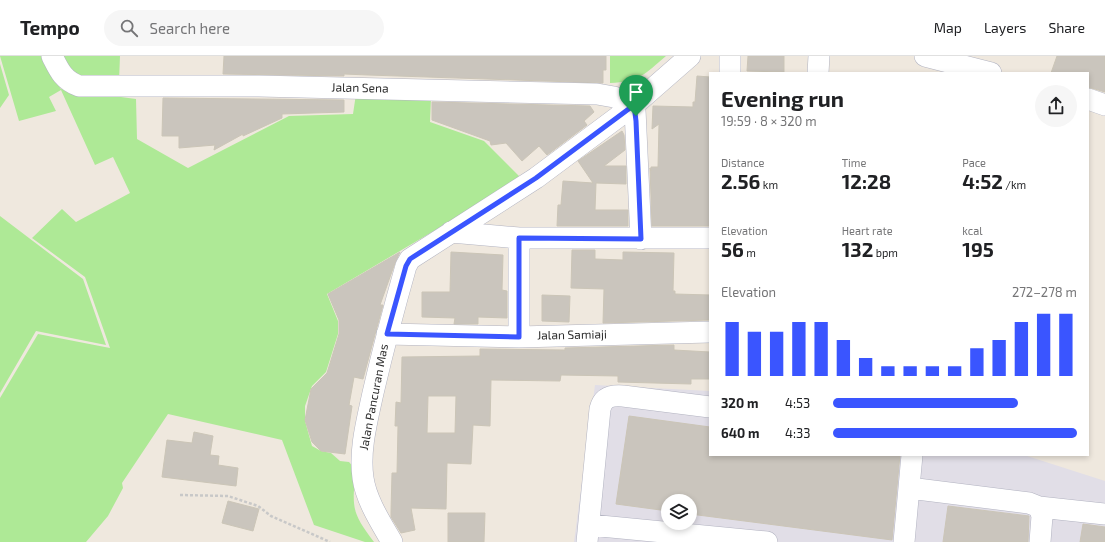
<!DOCTYPE html>
<html lang="en">
<head>
<meta charset="utf-8">
<style>
	body { margin:0; font-family:"Exo 2",sans-serif; background:#f6f6f6; color:#202124; height:100vh; display:flex; flex-direction:column; font-size:15px; white-space:nowrap }
	* { box-sizing:border-box; margin:0 }
	p { font-size:13px; color:#757577 }
	.icon { flex:none; width:22px; height:22px; fill:none; stroke:currentColor; stroke-width:2; stroke-linecap:round; stroke-linejoin:round }
	.map { position:relative; flex:1; overflow:hidden }
	.sheet { position:absolute; left:709px; top:16px; width:380px; height:384px; display:flex; flex-direction:column; background:#fff; border-radius:0px; box-shadow:0 2px 6px #0003 }
	.sheet>* { flex:none }
	.buttons { position:absolute; left:661px; top:438px; display:grid; gap:8px }
	.buttons a { display:grid; place-items:center; width:36px; height:36px; border-radius:50%; background:#fff; box-shadow:0 2px 6px #0003; font-size:20px }
	.pin { position:absolute; display:grid; place-items:center; width:34px; height:34px; color:#fff; margin:-41px -17px; border-radius:50% 50% 50% 0; rotate:-45deg; box-shadow:0 0 4px #0007 }
	.pin .icon { rotate:45deg }
	.round { display:grid; place-items:center; flex:none; width:42px; height:42px; border-radius:21px; background:#f6f6f6 }
	.summary { display:flex; align-items:center; justify-content:space-between; height:68px; padding:0 12px }
	h1 { font-size:22px; font-weight:700; line-height:30px }
	.metrics { display:grid; grid-template-columns:repeat(3,1fr); gap:6px; height:68px; padding:4px 12px }
	.metrics div { display:grid; align-content:center }
	.metrics b { font-size:20px; font-weight:700 }
	.metrics small { font-size:11px; font-weight:400 }
	.metrics p { font-size:11px }
	.chart { height:112px; padding:8px 12px }
	.chart p { display:flex; justify-content:space-between }
	.chart svg { width:100%; height:72px; margin-top:4px; stroke:#3a55ff; stroke-width:6 }
	ul { padding:0 12px; list-style:none; font-size:13px }
	li { display:grid; grid-template-columns:64px 48px 1fr; align-items:center; height:30px }
	li i { height:10px; border-radius:5px; background:#3a55ff }
	header { display:flex; align-items:center; gap:24px; box-sizing:border-box; height:56px; padding:0 20px; background:#fff; border-bottom:1px solid #e0e0e0 }
	header strong { font-size:19px }
	nav { display:flex; gap:22px; margin-inline-start:auto; font-size:14px }
	.search { width:280px; height:36px; background:#f6f6f6; display:flex; align-items:center; gap:10px; box-sizing:border-box; padding:0 14px; border-radius:22px; color:#757577; font-size:15px }
	.map>svg:first-child { display:block }
	.industrial { fill:#e1dee7; fill-rule:evenodd }
	.green { fill:#aee996 }
	.building { fill:#cac5bd; stroke:#cbc5b7; fill-rule:evenodd }
	.lines { fill:none; stroke-linecap:round; stroke-linejoin:round }
	.minor-casing { stroke:#b2b3c1; stroke-width:22 }
	.path { stroke:#c8c8c8; stroke-width:2.5; stroke-dasharray:3 2; stroke-linecap:butt }
	.minor { stroke:#fff; stroke-width:21 }
	.route-casing { stroke:#fff; stroke-width:8 }
	.route { stroke:#3a55ff; stroke-width:5 }
	.labels { text-anchor:middle; stroke-width:4; stroke-linejoin:round; paint-order:stroke }
	.street-label { font-size:12px; fill:#2c2c2c; stroke:#fff }
</style>
</head>
<body>
<header>
<strong>Tempo</strong>
<div class="search"><svg class="icon" aria-label="search" viewBox="0 0 24 24"><circle cx="10" cy="10" r="6"/><path d="M15 15l6 6"/></svg>Search here</div>
<nav><a>Map</a><a>Layers</a><a>Share</a></nav>
</header>
<div class="map">
<svg width="1105" height="486" viewBox="0 0 1105 486">
	<rect width="100%" height="100%" fill="#efe8de"/>
	<path class="industrial" d="M 595,329 L 710,335 L 710,399 L 1024,399 L 1105,425 L 1105,486 L 574,486 ZM 668,445 L 690,445 L 690,467 L 668,467 Z"/>
	<path class="green" d="M 0,0 L 41,0 L 44,8 L 61,33 L 136,43 L 137,83 L 188,112 L 289,60 L 353,58 L 356,38 L 431,42 L 430,66 L 484,85 L 522,123 L 327,238 L 338,265 L 338,278 L 326,316 L 312,330 L 305,350 L 305,365 L 312,390 L 321,395 L 331,397 L 340,405 L 349,406 L 356,414 C 352,451 351,456 374,486 L 365,486 L 314,469 L 282,384 L 168,358 L 122,427 L 123,432 L 108,460 L 86,486 L 0,486 L 0,342 L 38,278 L 110,292 L 85,221 L 32,182 L 62,153 L 76,166 L 130,137 L 113,101 L 95,109 L 61,34 L 49,41 L 56,55 L 19,65 Z
		M 49,0 L 120,0 L 119,25 L 67,21 Z
		M 610,0 L 666,0 C 645,18 639,26 610,27 Z
		M 0,8 L 9,39 L 0,52 Z
		M 0,160 L 83,223 L 106,289 L 36,275 L 0,337 Z"/>
	<path class="building" d="M 224,0 L 606,0 L 606,14 L 603,14 L 603,27 L 368,19 L 344,18 L 344,20 L 223,18 Z
		M 748,0 L 784,0 L 784,16 L 747,15 Z
		M 1057,0 L 1105,0 L 1105,36 L 1088,31 L 1088,17 L 1051,17 Z
		M 697,20 L 710,21 L 710,170 L 652,170 L 650,112 L 651,115 L 651,111 L 658,111 L 659,68 L 652,73 L 653,50 L 693,51 L 693,46 L 695,46 Z
		M 163,42 L 344,44 L 344,56 L 282,58 L 282,62 L 243,80 L 243,78 L 214,94 L 215,89 L 179,92 L 179,80 L 162,80 Z
		M 432,46 L 590,50 L 594,56 L 584,65 L 587,69 L 547,99 L 539,90 L 522,105 L 506,87 L 491,89 L 490,85 L 432,64 Z
		M 622,75 L 624,79 L 625,94 L 604,110 L 626,110 L 626,128 L 596,127 L 595,154 L 628,154 L 628,170 L 557,170 L 558,149 L 561,149 L 563,125 L 593,127 L 578,105 Z
		M 572,194 L 595,194 L 595,203 L 623,204 L 623,196 L 674,197 L 673,235 L 675,235 L 675,238 L 710,239 L 710,264 L 603,267 L 604,233 L 571,232 Z
		M 400,196 L 395,207 L 380,249 L 383,249 L 363,323 L 354,321 L 349,349 L 352,350 L 345,398 L 321,395 L 312,386 L 305,364 L 311,333 L 327,317 L 339,278 L 339,264 L 328,238 Z
		M 451,196 L 503,199 L 502,234 L 507,235 L 507,262 L 478,261 L 478,268 L 454,268 L 455,262 L 422,261 L 422,236 L 450,236 Z
		M 542,239 L 570,240 L 569,266 L 542,265 Z
		M 674,289 L 674,294 L 710,296 L 710,323 L 691,323 L 691,328 L 618,326 L 618,320 L 561,319 L 560,325 L 491,324 L 490,370 L 473,369 L 471,408 L 447,407 L 446,453 L 411,452 L 415,474 L 401,477 L 391,461 L 391,456 L 392,417 L 397,417 L 398,370 L 395,370 L 396,346 L 401,347 L 402,301 L 480,300 L 480,293 L 565,294 L 565,292 ZM 428,340 L 456,340 L 455,377 L 427,377 Z
		M 629,360 L 710,371 L 710,399 L 900,399 L 892,484 L 690,458 L 690,445 L 668,445 L 668,455 L 616,448 Z
		M 194,376 L 213,380 L 210,399 L 219,400 L 218,409 L 238,412 L 236,430 L 162,421 L 167,384 L 192,387 Z
		M 228,445 L 259,453 L 253,475 L 222,467 Z
		M 948,450 L 1029,460 L 1028,486 L 943,486 Z
		M 448,457 L 485,457 L 484,486 L 448,486 Z
		M 1083,468 L 1105,471 L 1105,486 L 1080,486 Z"/>
	<g class="lines">
		<defs>
			<path id="minor" d="M 52,0 C 59,14 63,24 79,30 L 259,30 L 597,38 L 614,41 L 634,49 L 635,54 L 641,183
				M 730,0 L 730,17
				M 925,0 L 991,17
				M 818,17 L 819,0
				M 1088,43 L 1105,49
				M 451,176 L 519,182 L 710,182
				M 387,278 L 519,281 L 710,276
				M 519,281 L 519,182
				M 909,432 L 1029,447 L 1039,451 L 1042,460 L 1040,486
				M 1039,451 L 1105,458
				M 590,469 L 767,486
				M 392,486 C 381,467 366,444 363,422 C 359,394 367,365 373,337 C 383,294 394,252 406,210 L 410,203 L 536,122 L 634,49 L 690,0
				M 587,486 L 600,353 C 603,341 611,339 623,340 L 710,351
				M 904,486 L 912,399"/>
		</defs>
		<use href="#minor" class="minor-casing"/>
		<path class="path" d="M 180,439 L 228,440 L 258,450 L 271,460 L 330,486"/>
		<use href="#minor" class="minor"/>
	</g>
	<g class="lines">
		<defs>
			<path id="route" d="M 634,49 L 636,65 L 641,183 L 519,182 L 519,281 L 387,278 L 406,210 L 410,203 L 536,122 Z"/>
		</defs>
		<use href="#route" class="route-casing"/>
		<use href="#route" class="route"/>
	</g>
	<g class="labels">
		<g class="street-label">
			<text transform="translate(360 32) rotate(1)" y="4">Jalan Sena</text>
			<text transform="translate(572 279) rotate(-1)" y="4">Jalan Samiaji</text>
			<text transform="translate(374 341) rotate(-79)" y="4">Jalan Pancuran Mas</text>
		</g>
	</g>
</svg>
<div class="buttons">
<a><svg class="icon" aria-label="layers" viewBox="0 0 24 24"><path d="M12 4l9 5-9 5-9-5zM3 14l9 5 9-5"/></svg></a>
</div>
<div class="pin" style="left:636px;top:60px;background:#1e9e55"><svg class="icon" aria-label="arrive" viewBox="0 0 24 24"><path d="M6 21V4h12l-3 4 3 4H6"/></svg></div>
<section class="sheet">
<div class="summary"><div><h1>Evening run</h1><p>19:59 · 8 × 320 m</p></div><a class="round"><svg class="icon" aria-label="share" viewBox="0 0 24 24"><path d="M12 15V3M7 8l5-5 5 5M5 13v7h14v-7"/></svg></a></div>
<div class="metrics">
<div><p>Distance</p><b>2.56<small> km</small></b></div>
<div><p>Time</p><b>12:28</b></div>
<div><p>Pace</p><b>4:52<small> /km</small></b></div>
</div>
<div class="metrics">
<div><p>Elevation</p><b>56<small> m</small></b></div>
<div><p>Heart rate</p><b>132<small> bpm</small></b></div>
<div><p>kcal</p><b>195</b></div>
</div>
<div class="chart"><p><span>Elevation</span>272–278 m</p>
<svg viewBox="0 0 160 44" preserveAspectRatio="none"><path d="M5 44V11M15 44V17M25 44V17M35 44V11M45 44V11M55 44V22M65 44V33M75 44V38M85 44V38M95 44V38M105 44V38M115 44V27M125 44V22M135 44V11M145 44V6M155 44V6"/></svg>
</div>
<ul>
<li><b>320 m</b>4:53<i style="width:76%"></i></li>
<li><b>640 m</b>4:33<i style="width:100%"></i></li>
</ul>
</section>
</div>
</body>
</html>
